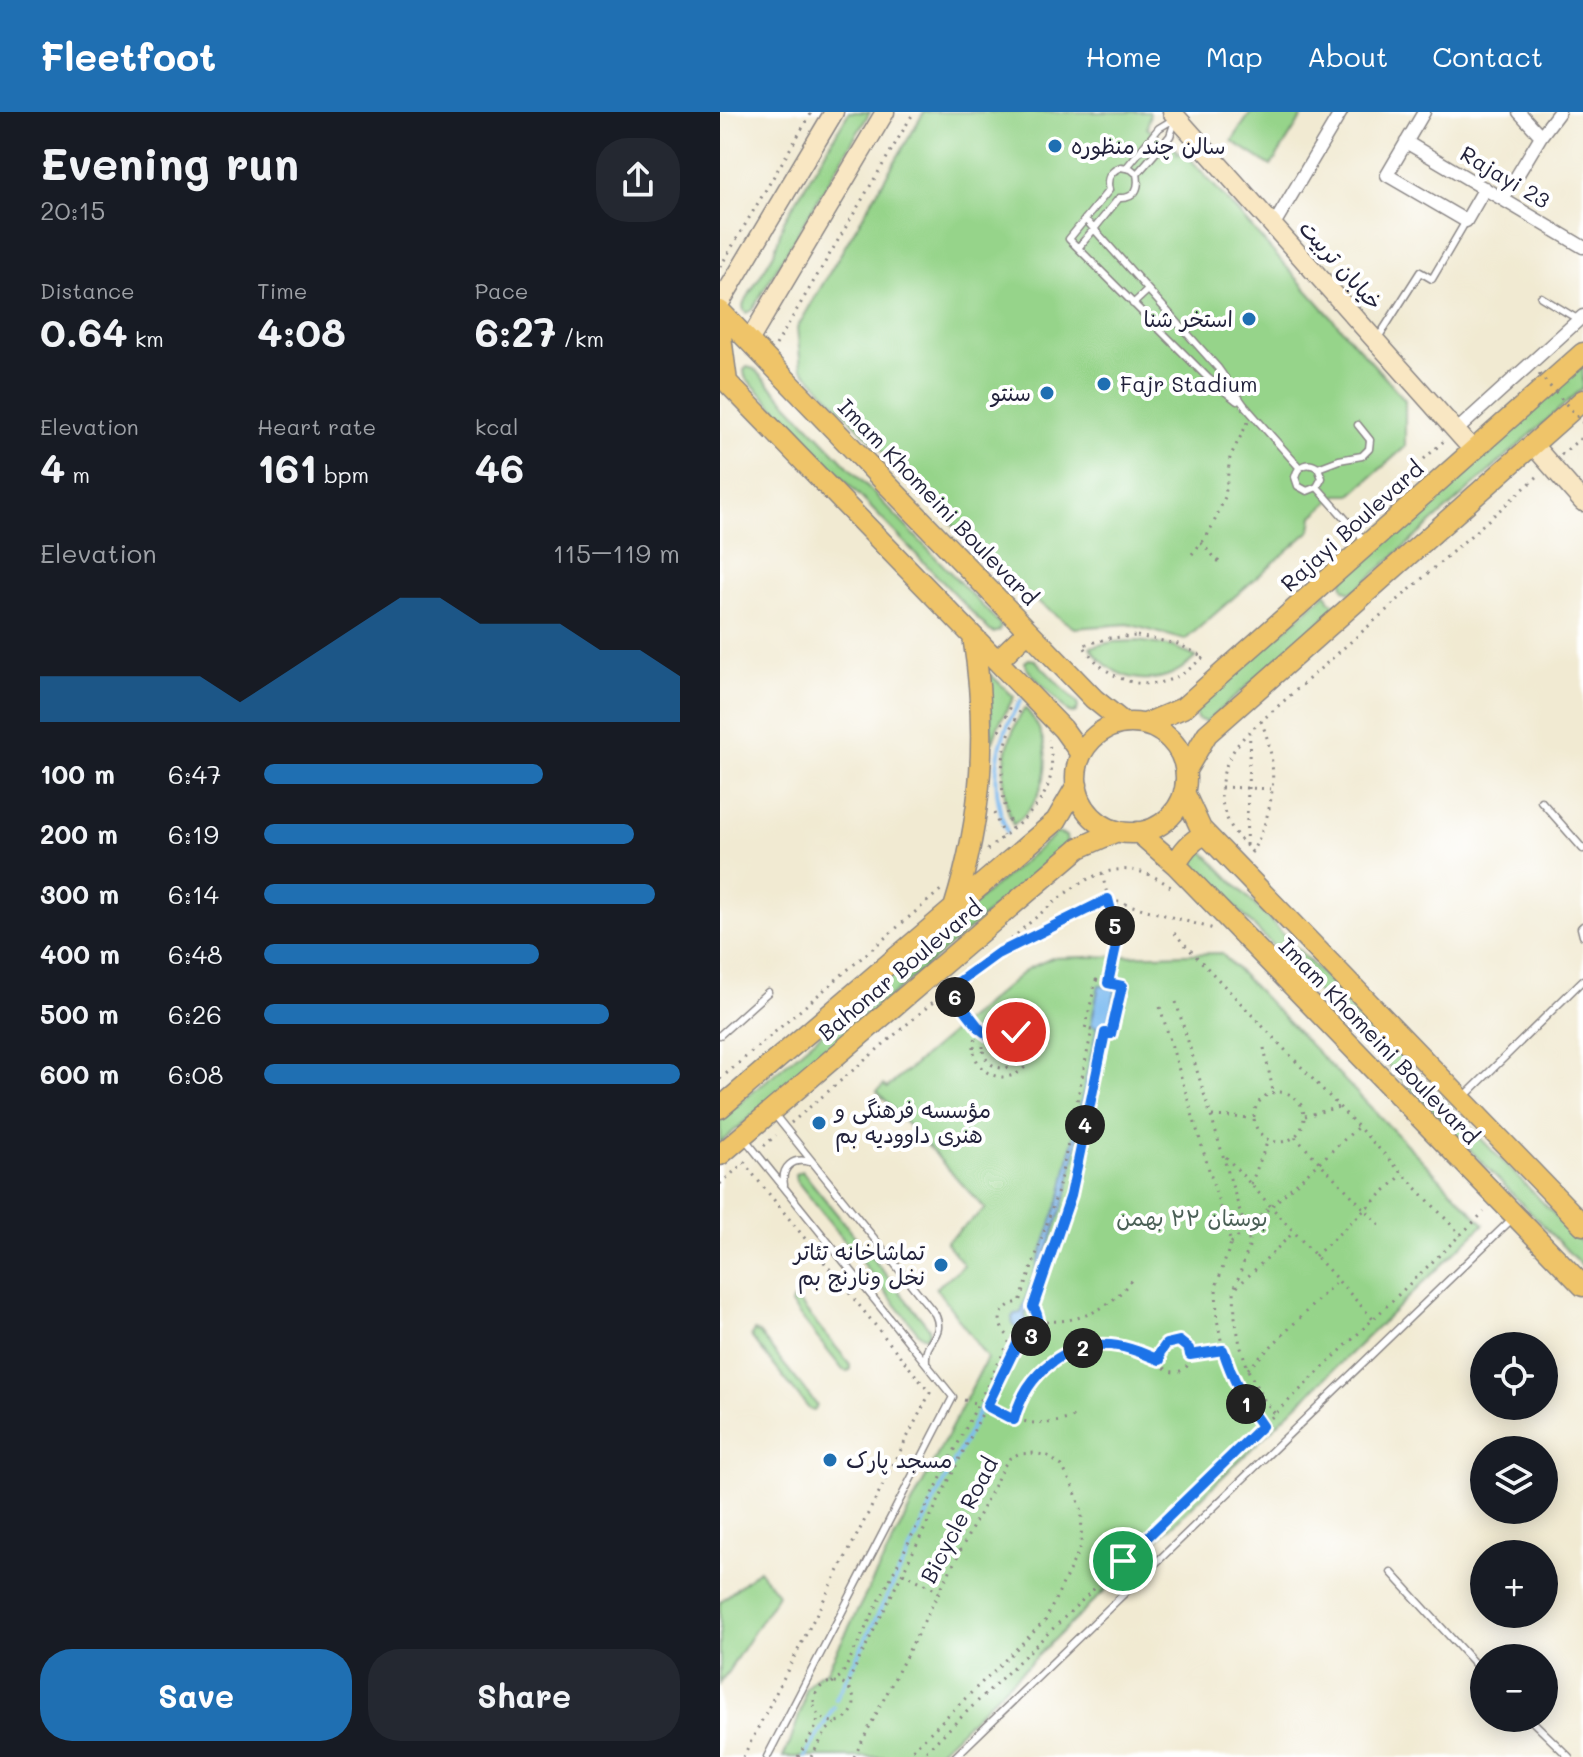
<!DOCTYPE html>
<html lang="en">
<head>
<meta charset="utf-8">
<style>
	body { margin:0; font-family:Mali,"Playpen Sans Arabic",sans-serif; background:#242831; color:#f1f3f6; height:100vh; display:flex; flex-direction:column; font-size:30px; white-space:nowrap }
	* { box-sizing:border-box; margin:0 }
	p { font-size:26px; color:#9ea1a6 }
	.icon { flex:none; width:44px; height:44px; fill:none; stroke:currentColor; stroke-width:2; stroke-linecap:round; stroke-linejoin:round }
	.map { position:relative; flex:1; overflow:hidden }
	.side { display:flex; flex-direction:column; background:#171b24; width:720px }
	.side>* { flex:none }
	.buttons { position:absolute; left:750px; top:1220px; display:grid; gap:16px }
	.buttons a { display:grid; place-items:center; width:88px; height:88px; border-radius:50%; background:#171b24; box-shadow:0 4px 20px #0003; font-size:40px }
	.pin { position:absolute; display:grid; place-items:center; width:68px; height:68px; color:#fff; margin:-34px; border:4px solid #fff; border-radius:50%; box-shadow:0 2px 8px #0007 }
	.km { position:absolute; width:40px; height:40px; margin:-20px; border-radius:50%; background:#222; color:#fff; font-size:22px; line-height:40px; text-align:center }
	.round { display:grid; place-items:center; flex:none; width:84px; height:84px; border-radius:32px; background:#242831 }
	.summary { display:flex; align-items:center; justify-content:space-between; height:136px; padding:0 40px }
	h1 { font-size:44px; font-weight:700; line-height:60px }
	.stats { display:grid; grid-template-columns:repeat(3,1fr); gap:12px; height:136px; padding:8px 40px }
	.stats div { display:grid; align-content:center }
	.stats b { font-size:40px; font-weight:700 }
	.stats small { font-size:22px; font-weight:400 }
	.stats p { font-size:22px }
	.chart { height:224px; padding:16px 40px }
	.chart p { display:flex; justify-content:space-between }
	.chart svg { width:100%; height:144px; margin-top:8px; fill:#1f6fb2; opacity:.7 }
	.action { display:flex; gap:16px; margin-top:auto; padding:16px 40px }
	.action a { flex:1; height:92px; border-radius:32px; background:#1f6fb2; color:#fff; font-size:32px; font-weight:700; line-height:92px; text-align:center }
	.action a+a { background:#242831; color:#f1f3f6 }
	ul { padding:0 40px; list-style:none; font-size:26px }
	li { display:grid; grid-template-columns:128px 96px 1fr; align-items:center; height:60px }
	li i { height:20px; border-radius:10px; background:#1f6fb2 }
	header { display:flex; align-items:center; gap:48px; box-sizing:border-box; height:112px; padding:0 40px; background:#1f6fb2; color:#fff }
	header strong { font-size:38px }
	nav { display:flex; gap:44px; margin-inline-start:auto; font-size:28px }
	main { display:flex; flex:1; min-height:0 }
	.map>svg:first-child { display:block }
	.green { fill:#96d48a; stroke:#5c7b62; stroke-width:2 }
	.water { fill:#7dbbf0; stroke:#506e96; stroke-width:2 }
	.lines { fill:none; stroke-linecap:round; stroke-linejoin:round }
	.stream { stroke:#7dbbf0; stroke-width:4 }
	.lane-casing { stroke:#8a8686; stroke-width:9 }
	.street-casing { stroke:#8a8686; stroke-width:15 }
	.secondary-casing { stroke:#8a8686; stroke-width:21 }
	.primary-casing { stroke:#8a8686; stroke-width:23 }
	.path { stroke:#8a8686; stroke-width:3; stroke-dasharray:2 6; stroke-linecap:butt }
	.lane { stroke:#fff; stroke-width:6 }
	.street { stroke:#fff; stroke-width:12 }
	.secondary { stroke:#f9e7c3; stroke-width:18 }
	.primary { stroke:#efc469; stroke-width:20 }
	.path-bridge { stroke:#8a8686; stroke-width:3; stroke-dasharray:2 6; stroke-linecap:butt }
	.route-casing { stroke:#fff; stroke-width:16 }
	.route { stroke:#1a73e8; stroke-width:10 }
	.poi-dot { fill:#1f6fb2; stroke:#fff; stroke-width:3 }
	.labels { text-anchor:middle; stroke-width:8; stroke-linejoin:round; paint-order:stroke }
	.poi-label { font-size:22px; fill:#22223b; stroke:#fff; text-anchor:start }
	.street-label { font-size:22px; fill:#22223b; stroke:#fff }
	.park-label { font-size:22px; fill:#4b6057; stroke:#fff }
</style>
</head>
<body>
<header>
<strong>Fleetfoot</strong>
<nav><a>Home</a><a>Map</a><a>About</a><a>Contact</a></nav>
</header>
<main>
<section class="side">
<div class="summary"><div><h1>Evening run</h1><p>20:15</p></div><a class="round"><svg class="icon" aria-label="share" viewBox="0 0 24 24"><path d="M12 15V3M7 8l5-5 5 5M5 13v7h14v-7"/></svg></a></div>
<div class="stats">
<div><p>Distance</p><b>0.64<small> km</small></b></div>
<div><p>Time</p><b>4:08</b></div>
<div><p>Pace</p><b>6:27<small> /km</small></b></div>
</div>
<div class="stats">
<div><p>Elevation</p><b>4<small> m</small></b></div>
<div><p>Heart rate</p><b>161<small> bpm</small></b></div>
<div><p>kcal</p><b>46</b></div>
</div>
<div class="chart"><p><span>Elevation</span>115–119 m</p>
<svg viewBox="0 0 160 44" preserveAspectRatio="none"><path d="M0 44V30L10 30L20 30L30 30L40 30L50 38L60 30L70 22L80 14L90 6L100 6L110 14L120 14L130 14L140 22L150 22L160 30V44z"/></svg>
</div>
<ul>
<li><b>100 m</b>6:47<i style="width:67%"></i></li>
<li><b>200 m</b>6:19<i style="width:89%"></i></li>
<li><b>300 m</b>6:14<i style="width:94%"></i></li>
<li><b>400 m</b>6:48<i style="width:66%"></i></li>
<li><b>500 m</b>6:26<i style="width:83%"></i></li>
<li><b>600 m</b>6:08<i style="width:100%"></i></li>
</ul>
<div class="action"><a>Save</a><a>Share</a></div>
</section>
<div class="map">
<svg width="863" height="1645" viewBox="0 0 863 1645">
	<rect width="100%" height="100%" fill="#fff"/>
	<filter id="ink" filterUnits="userSpaceOnUse"><feTurbulence type="fractalNoise" baseFrequency=".0125" numOctaves="2"/><feDisplacementMap in="SourceGraphic" scale="16" xChannelSelector="R" yChannelSelector="G"/><feConvolveMatrix kernelMatrix="1 2 1 2 8 2 1 2 1" color-interpolation-filters="sRGB"/></filter>
	<filter id="wash" filterUnits="userSpaceOnUse"><feTurbulence type="fractalNoise" baseFrequency=".006" numOctaves="4" result="noise"/><feDisplacementMap in="SourceGraphic" scale="32" xChannelSelector="R" yChannelSelector="G"/><feGaussianBlur stdDeviation="1.8" result="paint"/><feColorMatrix in="noise" values="0 0 0 0 0 0 0 0 0 0 0 0 0 0 0 0 0 1.4 0 .05"/><feComposite in="paint" operator="in"/></filter>
	<g filter="url(#wash)">
		<rect width="100%" height="100%" fill="#f1ead2"/>
		<path class="green" d="M 129,0 L 150,0 L 32,198 L 26,201 L 24,199 L 23,193 L 54,141 L 64,109 Z
			M 204,0 L 429,0 L 430,1 L 427,16 L 458,39 L 457,42 L 466,42 L 685,288 L 685,335 L 631,383 L 617,383 L 593,404 L 591,418 L 465,528 L 408,512 L 354,516 L 285,466 L 81,256 L 77,216 Z
			M 531,0 L 585,0 L 551,54 L 512,29 Z
			M 863,252 L 863,276 L 637,477 L 630,480 L 624,477 L 622,470 L 623,467 Z
			M 27,255 L 34,257 L 279,511 L 281,515 L 279,519 L 274,521 L 270,519 L 25,265 L 24,258 Z
			M 606,481 L 610,489 L 618,494 L 486,610 L 477,607 L 475,598 Z
			M 418,529 L 454,535 L 476,545 C 442,578 397,574 370,535 L 393,530 Z
			M 309,547 L 315,548 L 357,591 L 358,596 L 356,600 L 352,602 L 348,600 L 307,557 L 305,550 Z
			M 269,561 L 294,585 L 279,612 L 272,632 Z
			M 305,596 C 337,630 331,686 293,713 C 277,675 282,631 305,596 Z
			M 337,721 L 346,724 L 347,733 L 0,1031 L 0,1008 Z
			M 478,734 L 863,1132 L 863,1155 L 467,745 Z
			M 501,841 L 764,1112 L 213,1645 L 63,1645 L 70,1631 L 83,1592 L 85,1577 L 95,1565 L 107,1558 L 267,1246 L 216,1176 L 244,1153 L 226,1130 L 265,1097 L 157,979 L 164,973 L 167,976 L 307,857 L 332,846 Z
			M 82,1059 L 209,1216 L 210,1219 L 207,1225 L 200,1223 L 76,1068 L 75,1062 Z
			M 73,1187 L 78,1189 L 130,1252 L 130,1258 L 128,1259 L 123,1258 L 72,1194 L 71,1192 Z
			M 34,1219 L 39,1221 L 96,1292 L 97,1294 L 94,1299 L 89,1297 L 32,1226 L 31,1224 Z
			M 39,1458 L 58,1482 L 0,1572 L 0,1490 Z"/>
		<path class="water" d="M 379,873 L 396,877 L 388,917 L 381,916 L 347,1081 L 305,1203 L 307,1211 L 304,1215 L 298,1217 L 293,1213 L 292,1205 L 295,1202 L 301,1201 L 342,1080 L 377,915 L 371,913 Z"/>
		<g class="lines">
			<path class="stream" d="M 287,720 C 269,674 275,629 301,588
				M 116,1587 L 300,1217
				M 85,1645 L 114,1595"/>
		</g>
	</g>
	<g filter="url(#ink)">
		<g class="lines">
			<defs>
				<path id="lane" d="M 455,9 L 450,24 L 417,62 C 420,76 415,87 399,86 L 374,117 L 498,256 L 524,293 L 579,355
					M 407,55 L 439,16 L 454,7
					M 365,107 L 374,117 L 358,136 L 349,127 L 389,78 C 386,67 390,59 401,55 L 411,57 L 417,62
					M 358,136 L 488,266 L 517,289
					M 821,185 L 859,208
					M 413,192 L 428,178
					M 658,226 L 700,160 L 712,167 L 746,109
					M 598,356 L 602,366 L 597,375 L 587,379 L 578,374 L 575,365 C 578,353 588,349 598,356 L 619,348 L 642,344 L 649,337 L 650,328 L 638,313
					M 597,375 L 645,429
					M 821,689 L 863,737
					M 863,814 L 861,816 L 863,824
					M 0,923 L 48,880
					M 744,985 L 863,868
					M 54,1002 L 215,1202 C 226,1225 204,1227 206,1249
					M 25,1027 L 233,1285 L 47,1645
					M 64,1073 C 61,1055 73,1045 90,1050
					M 671,1460 L 764,1562
					M 809,1606 L 849,1645
					M 235,1645 L 793,1106"/>
				<path id="street" d="M 704,0 L 667,63 L 746,109 L 765,76
					M 799,0 L 821,24
					M 686,30 L 863,135
					M 783,87 L 821,24 L 839,0
					M 553,114 L 621,0
					M 736,319 L 863,204"/>
				<path id="secondary" d="M 452,0 L 753,338
					M 0,191 L 114,0
					M 29,229 L 165,0
					M 813,333 L 863,390"/>
				<path id="primary" d="M 0,199 L 374,587 L 404,611
					M 0,217 L 7,270
					M 0,263 L 343,617 L 361,642
					M 277,549 L 308,519
					M356 666a55 55 0 1 1 110 0a55 55 0 1 1-110 0Z
					M 425,612 L 463,596 L 863,241
					M 466,658 L 487,622 L 863,288
					M 464,680 L 481,717 L 863,1113
					M 418,720 L 456,753 L 863,1174
					M 456,753 C 462,738 471,729 485,722
					M 234,796 C 263,704 268,619 253,524
					M 0,996 L 336,709 L 357,673
					M 0,1043 L 359,736 L 397,719"/>
			</defs>
			<use href="#lane" class="lane-casing"/>
			<use href="#street" class="street-casing"/>
			<use href="#secondary" class="secondary-casing"/>
			<use href="#primary" class="primary-casing"/>
			<path class="path" d="M 0,155 L 92,0
				M 56,233 L 194,0
				M 841,343 L 863,324
				M 704,347 L 725,328
				M 481,431 L 503,454
				M 472,442 L 487,424 L 496,406 L 505,385 L 510,345 L 528,310
				M 417,524 L 458,532 L 484,545 C 477,550 471,556 464,561 C 426,584 385,568 363,533 L 390,526 Z
				M 541,609 C 560,654 555,698 532,740 C 525,732 517,725 512,716 C 491,682 503,644 530,619 L 818,364
				M 279,619 L 293,590
				M 501,675 L 553,677
				M 274,701 L 283,724
				M 292,717 C 277,679 278,633 301,598
				M 526,733 L 530,621
				M 267,738 C 304,706 344,685 328,628
				M 382,762 L 398,825 L 388,871
				M 454,821 L 741,1123
				M 280,839 C 294,824 309,811 326,797 C 365,764 403,739 452,776
				M 376,868 L 402,874 L 391,922 L 385,921 L 351,1083 L 313,1195 C 325,1213 315,1230 293,1227 C 273,1216 277,1193 300,1190 L 338,1079 L 372,918 L 365,917 Z
				M 229,877 L 260,917 L 268,923
				M 456,890 L 530,1132 L 514,1178 L 515,1205 L 520,1233 L 529,1260 L 542,1285 L 555,1302
				M 440,895 L 511,1131 L 496,1175 L 497,1207 L 503,1238 L 513,1267 L 527,1294 L 542,1314
				M254 936a29 29 0 1 1 58 0a29 29 0 1 1-58 0Z
				M263 936a20 20 0 1 1 40 0a20 20 0 1 1-40 0Z
				M 544,936 L 553,979
				M 0,967 L 222,777
				M534 1005a25 25 0 1 1 50 0a25 25 0 1 1-50 0Z
				M 492,1004 L 532,1006
				M 585,1004 L 619,995
				M 71,1011 L 239,868 L 277,842 L 388,787 L 494,817
				M 575,1025 L 663,1116
				M 44,1034 L 56,1023
				M 506,1045 L 653,1207
				M 0,1072 L 26,1049
				M 531,1072 L 548,1028
				M 511,1131 L 638,1015
				M 595,1144 L 683,1062
				M 517,1175 L 574,1120
				M 318,1209 C 357,1212 389,1199 412,1167
				M440 1245a15 15 0 1 1 30 0a15 15 0 1 1-30 0Z
				M 470,1243 L 502,1238
				M 528,1257 L 617,1169
				M 244,1288 C 290,1300 303,1322 354,1305
				M 294,1308 C 306,1261 348,1226 398,1234 C 413,1236 426,1243 440,1248
				M 183,1461 L 219,1479
				M94 1590a20 20 0 1 1 40 0a20 20 0 1 1-40 0Z
				M 112,1571 L 122,1563 L 291,1226
				M 130,1578 L 130,1566 L 299,1228
				M 23,1645 L 210,1281 L 24,1051
				M 78,1645 L 97,1613 L 98,1602
				M 91,1645 L 107,1618 L 117,1610
				M 134,1645 L 284,1354 L 290,1346 L 298,1342 L 314,1341 L 328,1344 L 342,1354 L 354,1377 L 362,1399 L 361,1434 L 325,1509 L 185,1645
				M 200,1645 L 764,1100"/>
			<use href="#lane" class="lane"/>
			<use href="#street" class="street"/>
			<use href="#secondary" class="secondary"/>
			<use href="#primary" class="primary"/>
			<path class="path-bridge" d="M 819,262 L 863,311"/>
		</g>
	</g>
	<g class="lines" filter="url(#ink)">
		<defs>
			<path id="route" d="M 296,920 C 285,914 277,915 268,923 L 260,917 L 229,877 L 277,842 L 388,787 L 398,825 L 388,871 L 402,874 L 391,922 L 385,921 L 351,1083 L 313,1195 C 323,1209 317,1225 299,1228 L 267,1294 L 294,1308 C 306,1261 348,1226 398,1234 C 413,1236 426,1243 440,1248 L 439,1242 L 446,1232 L 459,1229 L 469,1237 L 470,1243 L 503,1238 C 512,1266 524,1290 542,1314 L 403,1449"/>
		</defs>
		<use href="#route" class="route-casing"/>
		<use href="#route" class="route"/>
	</g>
	<g class="poi-dot">
		<circle cx="335" cy="34" r="8"/>
		<circle cx="529" cy="207" r="8"/>
		<circle cx="384" cy="272" r="8"/>
		<circle cx="327" cy="281" r="8"/>
		<circle cx="99" cy="1011" r="8"/>
		<circle cx="221" cy="1153" r="8"/>
		<circle cx="110" cy="1348" r="8"/>
	</g>
	<g class="labels">
		<g class="poi-label">
			<text x="351" y="42">سالن چند منظوره</text>
			<text x="513" y="215" text-anchor="end">استخر شنا</text>
			<text x="400" y="280">Fajr Stadium</text>
			<text x="311" y="289" text-anchor="end">سنتو</text>
			<text x="115" y="1006">مؤسسه فرهنگی و<tspan x="115" dy="25">هنری داوودیه بم</tspan></text>
			<text x="205" y="1148" text-anchor="end">تماشاخانه تئاتر<tspan x="205" dy="25">نخل ونارنج بم</tspan></text>
			<text x="126" y="1356">مسجد پارک</text>
		</g>
		<g class="street-label">
			<text transform="translate(785 65) rotate(31)" y="8">Rajayi 23</text>
			<text transform="translate(621 153) rotate(48)" y="8">خیابان تربیت</text>
			<text transform="translate(218 390) rotate(46)" y="8">Imam Khomeini Boulevard</text>
			<text transform="translate(632 414) rotate(-42)" y="8">Rajayi Boulevard</text>
			<text transform="translate(180 858) rotate(-40)" y="8">Bahonar Boulevard</text>
			<text transform="translate(659 929) rotate(46)" y="8">Imam Khomeini Boulevard</text>
			<text transform="translate(239 1408) rotate(-62)" y="8">Bicycle Road</text>
		</g>
		<g class="park-label">
			<text x="472" y="1114">بوستان ۲۲ بهمن</text>
		</g>
	</g>
</svg>
<div class="buttons">
<a><svg class="icon" aria-label="locate" viewBox="0 0 24 24"><circle cx="12" cy="12" r="6"/><path d="M12 2v4M12 18v4M2 12h4M18 12h4"/></svg></a>
<a><svg class="icon" aria-label="layers" viewBox="0 0 24 24"><path d="M12 4l9 5-9 5-9-5zM3 14l9 5 9-5"/></svg></a>
<a>+</a>
<a>−</a>
</div>
<div class="pin" style="left:403px;top:1449px;background:#1e9e55"><svg class="icon" aria-label="arrive" viewBox="0 0 24 24"><path d="M6 21V4h12l-3 4 3 4H6"/></svg></div>
<div class="pin" style="left:296px;top:920px;background:#d93025"><svg class="icon" aria-label="check" viewBox="0 0 24 24"><path d="M5 12l5 5 9-10"/></svg></div>
<b class="km" style="left:526px;top:1292px">1</b>
<b class="km" style="left:363px;top:1236px">2</b>
<b class="km" style="left:311px;top:1224px">3</b>
<b class="km" style="left:365px;top:1013px">4</b>
<b class="km" style="left:395px;top:814px">5</b>
<b class="km" style="left:235px;top:885px">6</b>
</div>
</main>
</body>
</html>
